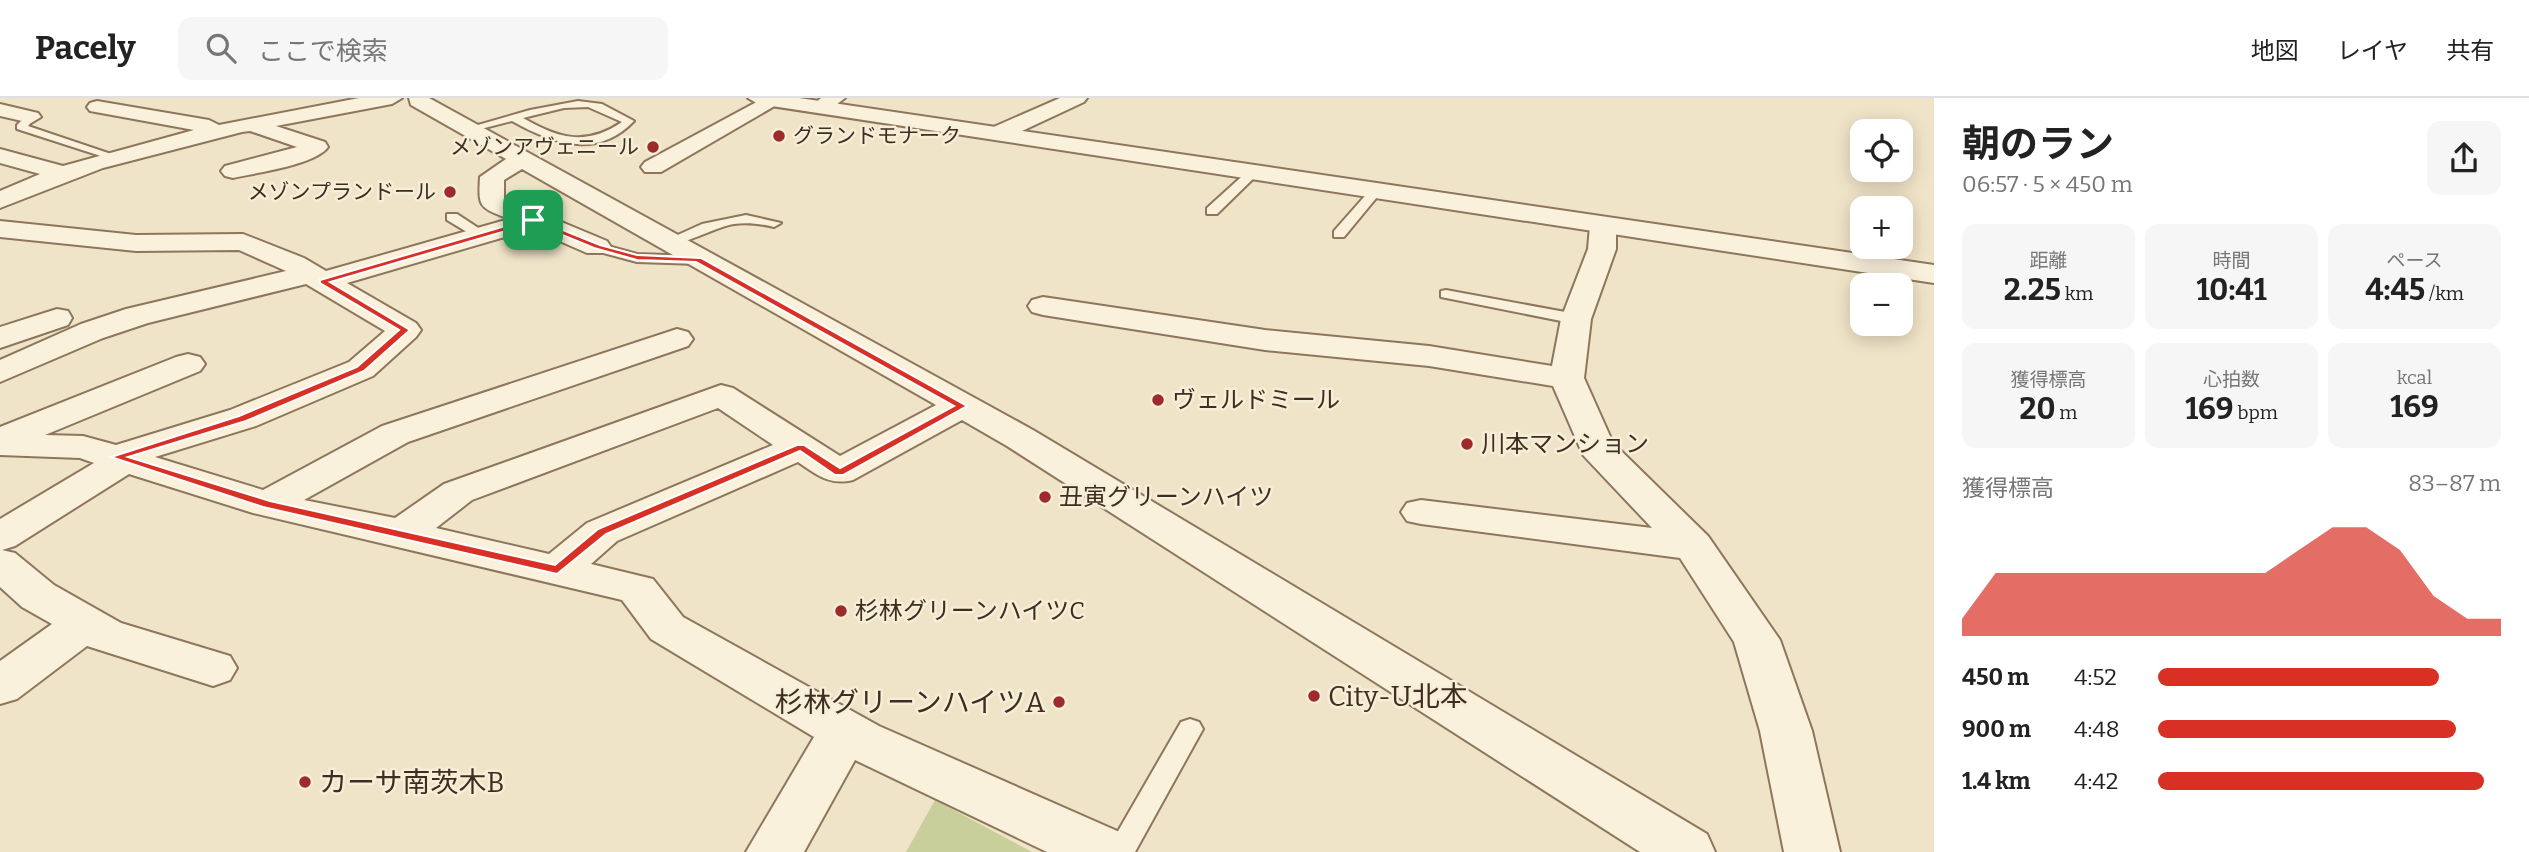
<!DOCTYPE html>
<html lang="ja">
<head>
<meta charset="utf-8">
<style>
	body { margin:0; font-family:Bitter,"Noto Sans JP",serif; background:#f6f6f6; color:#222; height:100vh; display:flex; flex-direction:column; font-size:26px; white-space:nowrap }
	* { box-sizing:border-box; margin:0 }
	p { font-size:23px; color:#767676 }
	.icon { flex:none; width:38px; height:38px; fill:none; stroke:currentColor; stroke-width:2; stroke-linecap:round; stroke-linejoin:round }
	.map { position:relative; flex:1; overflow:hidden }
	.sheet { display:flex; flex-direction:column; background:#fff; width:595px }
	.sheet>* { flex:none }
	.fabs { position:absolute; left:1850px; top:21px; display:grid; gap:14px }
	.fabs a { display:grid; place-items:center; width:63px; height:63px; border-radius:14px; background:#fff; box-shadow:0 4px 18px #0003; font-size:35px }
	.pin { position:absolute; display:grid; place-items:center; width:60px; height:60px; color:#fff; margin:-30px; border-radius:14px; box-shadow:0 4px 10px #0006 }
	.round { display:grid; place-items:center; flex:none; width:74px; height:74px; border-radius:14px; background:#f6f6f6 }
	.overview { display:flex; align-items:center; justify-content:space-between; height:119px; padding:0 28px }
	h1 { font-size:38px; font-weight:700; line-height:52px }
	.metrics { display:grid; grid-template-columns:repeat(3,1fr); gap:10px; height:119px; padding:7px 28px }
	.metrics div { display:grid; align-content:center; border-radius:14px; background:#f6f6f6; text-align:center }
	.metrics b { font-size:30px; font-weight:700 }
	.metrics small { font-size:19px; font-weight:400 }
	.metrics p { font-size:19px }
	.chart { height:196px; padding:14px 28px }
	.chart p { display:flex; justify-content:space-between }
	.chart svg { width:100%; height:126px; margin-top:7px; fill:#d93025; opacity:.7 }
	ul { padding:0 28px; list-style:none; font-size:23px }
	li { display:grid; grid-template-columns:112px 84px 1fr; align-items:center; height:52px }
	li i { height:18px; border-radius:9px; background:#d93025 }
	header { display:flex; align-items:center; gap:42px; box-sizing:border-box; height:98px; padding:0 35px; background:#fff; border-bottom:2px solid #e0e0e0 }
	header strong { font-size:33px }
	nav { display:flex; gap:38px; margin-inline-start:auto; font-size:24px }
	.search { width:490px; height:63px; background:#f6f6f6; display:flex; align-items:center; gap:18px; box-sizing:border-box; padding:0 24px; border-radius:14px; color:#767676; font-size:26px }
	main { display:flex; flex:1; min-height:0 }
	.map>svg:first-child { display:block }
	.green { fill:#c9cf9b }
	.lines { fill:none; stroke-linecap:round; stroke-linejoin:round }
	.service-casing { stroke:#8d765c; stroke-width:4 }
	.minor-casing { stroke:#8d765c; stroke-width:4 }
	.tertiary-casing { stroke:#8d765c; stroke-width:4 }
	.service { fill:#faf1dc; fill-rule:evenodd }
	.minor { fill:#faf1dc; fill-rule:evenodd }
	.tertiary { fill:#faf1dc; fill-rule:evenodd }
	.route { fill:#d93025; stroke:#fff; stroke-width:2; fill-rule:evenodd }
	.poi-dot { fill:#9e2a2b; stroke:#f7eed8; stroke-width:2.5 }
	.labels { text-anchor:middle; stroke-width:5; stroke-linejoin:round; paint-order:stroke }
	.far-poi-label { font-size:21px; fill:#3d2e20; stroke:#f7eed8; text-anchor:end }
	.poi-label { font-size:24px; fill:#3d2e20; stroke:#f7eed8; text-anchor:start }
	.near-poi-label { font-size:28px; fill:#3d2e20; stroke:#f7eed8; text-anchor:start }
</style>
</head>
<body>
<header>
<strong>Pacely</strong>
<div class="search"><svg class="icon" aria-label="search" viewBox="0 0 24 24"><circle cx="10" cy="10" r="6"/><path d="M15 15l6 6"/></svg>ここで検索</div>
<nav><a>地図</a><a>レイヤ</a><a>共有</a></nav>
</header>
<main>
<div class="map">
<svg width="1934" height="754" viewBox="0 0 1934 754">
	<rect width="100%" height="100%" fill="#f0e4c8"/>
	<path class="green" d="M 935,702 L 1032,754 L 906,754 Z"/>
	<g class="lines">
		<defs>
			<path id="service" d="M 578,3 L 602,6 L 634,23 C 597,62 551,45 512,23 L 469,34 L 464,31 L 530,12 ZM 588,9 L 622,24 C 585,49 558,40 523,20 L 564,10 Z
				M 27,17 L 36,19 L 28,28 L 120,59 L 110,61 L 17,31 L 17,27 Z
				M 1249,72 L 1259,75 L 1217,116 L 1207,116 L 1207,110 Z
				M 1372,90 L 1382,93 L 1344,139 L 1334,139 L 1334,133 Z
				M 447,116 L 457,116 L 489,137 L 477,140 L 447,122 Z
				M 746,117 L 781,125 L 774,129 C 761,126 748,124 734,126 C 717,128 671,154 660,145 L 702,126 Z
				M 597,145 L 637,156 L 698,158 L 705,162 L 698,166 L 637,164 L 592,152 L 590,149 Z
				M 1446,192 L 1576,216 L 1584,221 L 1576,226 L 1441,199 L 1441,193 Z
				M 1190,621 L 1199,624 L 1203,631 L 1135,754 L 1106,754 L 1181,624 Z"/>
			<path id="minor" d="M 359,0 L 402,0 L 392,6 L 276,28 L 325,44 L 328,49 C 315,67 255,75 233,80 L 225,78 L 221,73 L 225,68 L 297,49 L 250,33 L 242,34 L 103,70 L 0,110 L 0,93 L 40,76 L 0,65 L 0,51 L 63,68 L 194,32 L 90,13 L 87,9 L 90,5 L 97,3 L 209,22 L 219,27 Z
				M 409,0 L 429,0 L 1033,332 L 1707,736 L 1715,754 L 1640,754 L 1007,348 L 962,322 L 853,382 C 829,388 816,376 798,364 L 617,443 L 591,466 L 653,481 L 683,519 L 879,628 L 1124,736 L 1132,754 L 1047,754 L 855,662 L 804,754 L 746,754 L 814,639 L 651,541 L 622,502 L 253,415 L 129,376 L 15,448 L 2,452 L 15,455 L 54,487 L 121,525 L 230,558 L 237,570 L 230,582 L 213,588 L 87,548 L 17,601 L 0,606 L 0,563 L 52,526 L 22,509 L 0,489 L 0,421 L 94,365 L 80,360 L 0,357 L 0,329 L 176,259 L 188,256 L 200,259 L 205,266 L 200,273 L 45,337 L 83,338 L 116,347 L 230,312 L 349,264 L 385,233 L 306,186 L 148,225 L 103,240 L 0,284 L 0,262 L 81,226 L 126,211 L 286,173 L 239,152 L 136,153 L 0,139 L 0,123 L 136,137 L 243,136 L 304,160 L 326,173 L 509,121 C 480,109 478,111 480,79 L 506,61 L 411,7 ZM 522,71 L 936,307 L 840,358 L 733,290 L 721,287 L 444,386 L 395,420 L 304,402 L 408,344 L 688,248 L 693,241 L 688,234 L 677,231 L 382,328 L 263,392 L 155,359 L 256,328 L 373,278 L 416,239 L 421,232 L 416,225 L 347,185 L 532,131 L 587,155 L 607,155 L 611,149 L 607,143 L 504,100 L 504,82 ZM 718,310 L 773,347 L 587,425 L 549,456 L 436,430 L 472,402 Z
				M 764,0 L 785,2 L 661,74 L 645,74 L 641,69 L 645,64 Z
				M 821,0 L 845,0 L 828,13 L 814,13 L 811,9 Z
				M 1060,0 L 1087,0 L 1084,4 L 1005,41 L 989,41 L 986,36 L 989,31 Z
				M 0,6 L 38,15 L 41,19 L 31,25 L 0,18 Z
				M 1603,120 L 1612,122 L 1616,128 L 1616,151 L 1591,221 L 1584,280 L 1613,345 L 1708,438 L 1780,542 L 1812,633 L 1840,754 L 1784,754 L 1760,633 L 1734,544 L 1680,460 L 1421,426 L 1407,423 L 1401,414 L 1407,405 L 1421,402 L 1652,430 L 1583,357 L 1553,288 L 1429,268 L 1265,252 L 1043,217 L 1032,214 L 1028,208 L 1032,202 L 1043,199 L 1265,232 L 1429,248 L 1552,268 L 1561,221 L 1588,151 L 1590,128 L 1594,122 Z
				M 57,211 L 68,213 L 72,220 L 68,227 L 0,250 L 0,229 Z"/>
			<path id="tertiary" d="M 748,0 L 799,0 L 1934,167 L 1934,185 L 758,6 Z"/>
		</defs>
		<use href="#service" class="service-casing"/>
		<use href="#minor" class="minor-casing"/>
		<use href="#tertiary" class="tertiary-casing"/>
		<use href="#service" class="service"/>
		<use href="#minor" class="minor"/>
		<use href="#tertiary" class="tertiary"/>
	</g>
	<path class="route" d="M 533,120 L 600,147 L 637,157 L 701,160 L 967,308 L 843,377 L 835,377 L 800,353 L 606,436 L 557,476 L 263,409 L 111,359 L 239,318 L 357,269 L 399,232 L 320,185 L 320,182 ZM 533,125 L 594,150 L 637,162 L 696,164 L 954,308 L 840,370 L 804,347 L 797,347 L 598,431 L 555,467 L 270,403 L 128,359 L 246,323 L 364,273 L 410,232 L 330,184 Z"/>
	<g class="poi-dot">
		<circle cx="779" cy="38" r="7"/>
		<circle cx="653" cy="49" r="7"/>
		<circle cx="450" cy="94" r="7"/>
		<circle cx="1158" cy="302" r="7"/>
		<circle cx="1467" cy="346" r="7"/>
		<circle cx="1045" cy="399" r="7"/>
		<circle cx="841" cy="513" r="7"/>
		<circle cx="1314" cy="598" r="7"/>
		<circle cx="1059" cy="604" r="7"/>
		<circle cx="305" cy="684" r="7"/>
	</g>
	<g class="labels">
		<g class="far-poi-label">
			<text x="793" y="45" text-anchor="start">グランドモナーク</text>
			<text x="639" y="56">メゾンアヴェニール</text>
			<text x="436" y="101">メゾンプランドール</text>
		</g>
		<g class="poi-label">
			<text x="1172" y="310">ヴェルドミール</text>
			<text x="1481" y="354">川本マンション</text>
			<text x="1059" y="407">丑寅グリーンハイツ</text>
			<text x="855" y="521">杉林グリーンハイツC</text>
		</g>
		<g class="near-poi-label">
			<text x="1328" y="608">City-U北本</text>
			<text x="1045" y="614" text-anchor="end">杉林グリーンハイツA</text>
			<text x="319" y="694">カーサ南茨木B</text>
		</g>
	</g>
</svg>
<div class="fabs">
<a><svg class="icon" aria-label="locate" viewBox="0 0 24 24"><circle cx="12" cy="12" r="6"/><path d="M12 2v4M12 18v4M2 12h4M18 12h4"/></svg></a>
<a>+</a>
<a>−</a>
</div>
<div class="pin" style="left:533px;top:122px;background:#1e9e55"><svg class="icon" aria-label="arrive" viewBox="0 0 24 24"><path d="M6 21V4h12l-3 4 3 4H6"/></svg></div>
</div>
<section class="sheet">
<div class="overview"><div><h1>朝のラン</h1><p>06:57 · 5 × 450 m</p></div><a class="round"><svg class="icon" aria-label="share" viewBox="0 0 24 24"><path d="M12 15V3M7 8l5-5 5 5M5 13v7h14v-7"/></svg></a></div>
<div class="metrics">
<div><p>距離</p><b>2.25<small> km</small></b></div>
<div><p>時間</p><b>10:41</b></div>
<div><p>ペース</p><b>4:45<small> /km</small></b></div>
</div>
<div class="metrics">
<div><p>獲得標高</p><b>20<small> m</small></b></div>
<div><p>心拍数</p><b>169<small> bpm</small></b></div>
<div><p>kcal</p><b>169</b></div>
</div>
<div class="chart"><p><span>獲得標高</span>83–87 m</p>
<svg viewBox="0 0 160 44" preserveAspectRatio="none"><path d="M0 44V38L10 22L20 22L30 22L40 22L50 22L60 22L70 22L80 22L90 22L100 14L110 6L120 6L130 14L140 30L150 38L160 38V44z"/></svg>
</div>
<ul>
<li><b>450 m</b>4:52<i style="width:82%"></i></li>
<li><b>900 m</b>4:48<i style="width:87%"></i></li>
<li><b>1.4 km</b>4:42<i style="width:95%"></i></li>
</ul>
</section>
</main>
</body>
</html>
